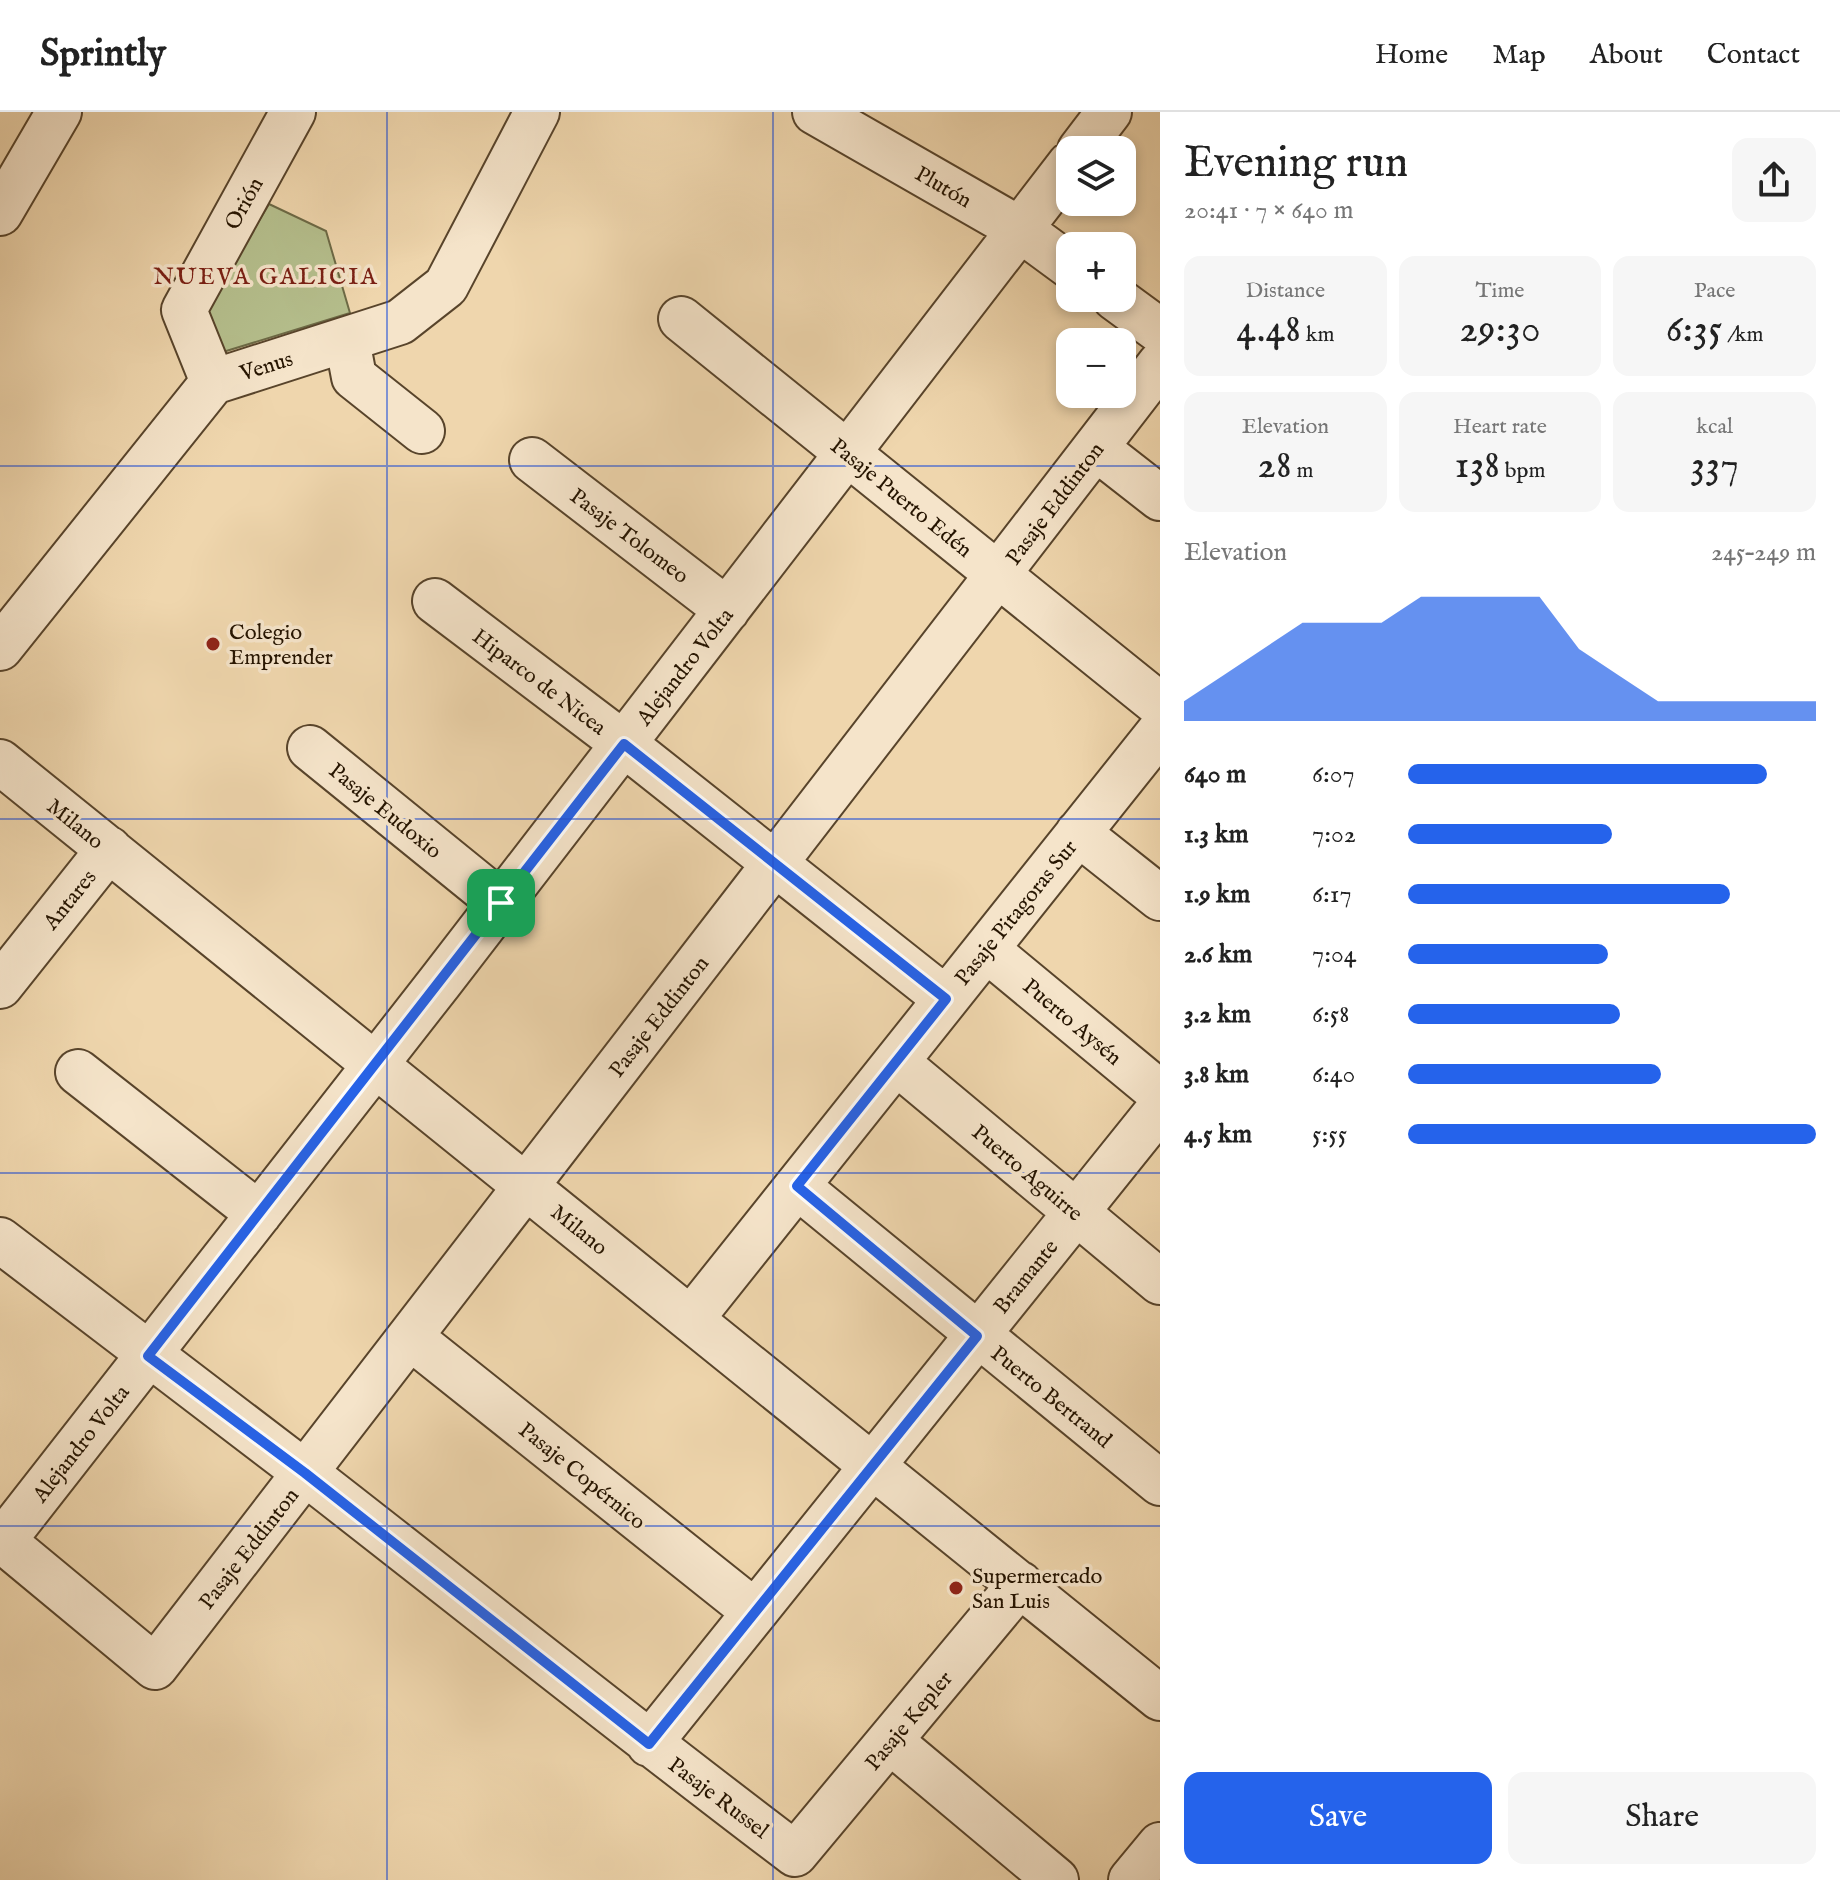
<!DOCTYPE html>
<html lang="en">
<head>
<meta charset="utf-8">
<style>
	body { margin:0; font-family:"IM FELL English",serif; background:#f6f6f6; color:#222; height:100vh; display:flex; flex-direction:column; font-size:30px; white-space:nowrap }
	* { box-sizing:border-box; margin:0 }
	p { font-size:26px; color:#767676 }
	.icon { flex:none; width:44px; height:44px; fill:none; stroke:currentColor; stroke-width:2; stroke-linecap:round; stroke-linejoin:round }
	.map { position:relative; flex:1; overflow:hidden }
	.panel { display:flex; flex-direction:column; background:#fff; width:680px }
	.panel>* { flex:none }
	.fabs { position:absolute; left:1056px; top:24px; display:grid; gap:16px }
	.fabs a { display:grid; place-items:center; width:80px; height:80px; border-radius:16px; background:#fff; box-shadow:0 4px 12px #0003; font-size:40px }
	.pin { position:absolute; display:grid; place-items:center; width:68px; height:68px; color:#fff; margin:-34px; border-radius:16px; box-shadow:0 4px 12px #0006 }
	.round { display:grid; place-items:center; flex:none; width:84px; height:84px; border-radius:16px; background:#f6f6f6 }
	.headline { display:flex; align-items:center; justify-content:space-between; height:136px; padding:0 24px }
	h1 { font-size:44px; font-weight:600; line-height:60px }
	.stats { display:grid; grid-template-columns:repeat(3,1fr); gap:12px; height:136px; padding:8px 24px }
	.stats div { display:grid; align-content:center; border-radius:16px; background:#f6f6f6; text-align:center }
	.stats b { font-size:40px; font-weight:600 }
	.stats small { font-size:22px; font-weight:400 }
	.stats p { font-size:22px }
	.chart { height:224px; padding:16px 24px }
	.chart p { display:flex; justify-content:space-between }
	.chart svg { width:100%; height:144px; margin-top:8px; fill:#2563eb; opacity:.7 }
	.action { display:flex; gap:16px; margin-top:auto; padding:16px 24px }
	.action a { flex:1; height:92px; border-radius:16px; background:#2563eb; color:#fff; font-size:32px; font-weight:600; line-height:92px; text-align:center }
	.action a+a { background:#f6f6f6; color:#222 }
	ul { padding:0 24px; list-style:none; font-size:26px }
	li { display:grid; grid-template-columns:128px 96px 1fr; align-items:center; height:60px }
	li i { height:20px; border-radius:10px; background:#2563eb }
	header { display:flex; align-items:center; gap:48px; box-sizing:border-box; height:112px; padding:0 40px; background:#fff; border-bottom:2px solid #e0e0e0 }
	header strong { font-size:38px }
	nav { display:flex; gap:44px; margin-inline-start:auto; font-size:28px }
	main { display:flex; flex:1; min-height:0 }
	.map>svg:first-child { display:block }
	.green { fill:#b5bf8d; stroke:#6d6a46; stroke-width:2 }
	.lines { fill:none; stroke-linecap:round; stroke-linejoin:round }
	.minor-casing { stroke:#58442b; stroke-width:48 }
	.minor { stroke:#f5e4ca; stroke-width:44 }
	.route-casing { stroke:#fff; stroke-width:16 }
	.route { stroke:#2563eb; stroke-width:10 }
	.grid { fill:none; stroke:#1d4ed8; stroke-width:2; stroke-opacity:0.55 }
	.poi-dot { fill:#8f2418; stroke:#f5e4ca; stroke-width:3 }
	.labels { text-anchor:middle; stroke-width:7; stroke-linejoin:round; paint-order:stroke }
	.street-label { font-size:22px; fill:#251400; stroke:#f5e4ca }
	.poi-label { font-size:22px; fill:#251400; stroke:#f5e4ca; text-anchor:start }
	.neighbourhood-label { font-size:24px; letter-spacing:2px; fill:#7a1f14; stroke:#f5e4ca }
</style>
</head>
<body>
<header>
<strong>Sprintly</strong>
<nav><a>Home</a><a>Map</a><a>About</a><a>Contact</a></nav>
</header>
<main>
<div class="map">
<svg width="1160" height="1768" viewBox="0 0 1160 1768">
	<rect width="100%" height="100%" fill="#efd6ad"/>
	<filter id="stains"><feTurbulence type="fractalNoise" baseFrequency=".0025" numOctaves="4"/><feColorMatrix values="0 0 0 0 .2 0 0 0 0 .09 0 0 0 0 .02 0 0 0 .5 -.17"/></filter>
	<radialGradient id="worn" r=".72"><stop offset=".6" stop-color="#630" stop-opacity="0"/><stop offset="1" stop-color="#630" stop-opacity=".3"/></radialGradient>
	<path class="green" d="M 269,92 L 326,119 L 350,201 L 223,240 L 202,205 Z"/>
	<g class="lines">
		<defs>
			<path id="minor" d="M 815,0 L 1021,118 L 1070,154
				M 1080,38 L 1109,0
				M 1070,52 L 440,870 L 3,1429 L 155,1555 L 1160,252
				M 0,101 L 59,0
				M 1115,186 L 1160,219
				M 681,207 L 1160,593
				M 347,228 L 354,265 L 422,319
				M 213,270 L 184,198 L 293,0
				M 1096,336 L 1160,386
				M 532,348 L 727,498
				M 435,489 L 624,632 L 946,887
				M 0,536 L 213,270 L 400,210 L 446,174 L 537,0
				M 310,636 L 501,791
				M 0,650 L 1160,1586
				M 1078,721 L 1160,786
				M 986,837 L 1160,981
				M 0,874 L 109,737
				M 896,950 L 1160,1170
				M 78,960 L 259,1102
				M 797,1074 L 1160,1371
				M 0,1128 C 102,1207 206,1284 308,1363 C 470,1489 631,1618 795,1742 L 1020,1472
				M 691,1207 L 1160,619
				M 410,1225 L 755,1500
				M 890,1629 L 1056,1768
				M 649,1632 L 1160,996
				M 1131,1768 L 1160,1733"/>
		</defs>
		<use href="#minor" class="minor-casing"/>
		<use href="#minor" class="minor"/>
	</g>
	<g class="lines">
		<defs>
			<path id="route" d="M 624,632 L 946,887 L 797,1074 L 977,1224 L 649,1632 L 305,1361 L 148,1244 Z"/>
		</defs>
		<use href="#route" class="route-casing"/>
		<use href="#route" class="route"/>
	</g>
	<path class="grid" d="M 387,0 L 387,1768M 773,0 L 773,1768M 0,354 L 1160,354M 0,707 L 1160,707M 0,1061 L 1160,1061M 0,1414 L 1160,1414"/>
	<g class="poi-dot">
		<circle cx="213" cy="532" r="8"/>
		<circle cx="956" cy="1476" r="8"/>
	</g>
	<g class="labels">
		<g class="street-label">
			<text transform="translate(944 74) rotate(30)" y="8">Plutón</text>
			<text transform="translate(243 91) rotate(-61)" y="8">Orión</text>
			<text transform="translate(266 253) rotate(-17)" y="8">Venus</text>
			<text transform="translate(902 385) rotate(39)" y="8">Pasaje Puerto Edén</text>
			<text transform="translate(1054 391) rotate(-53)" y="8">Pasaje Eddinton</text>
			<text transform="translate(630 423) rotate(37)" y="8">Pasaje Tolomeo</text>
			<text transform="translate(684 554) rotate(-52)" y="8">Alejandro Volta</text>
			<text transform="translate(540 569) rotate(37)" y="8">Hiparco de Nicea</text>
			<text transform="translate(386 698) rotate(39)" y="8">Pasaje Eudoxio</text>
			<text transform="translate(76 711) rotate(39)" y="8">Milano</text>
			<text transform="translate(69 787) rotate(-51)" y="8">Antares</text>
			<text transform="translate(1015 800) rotate(-51)" y="8">Pasaje Pitagoras Sur</text>
			<text transform="translate(658 904) rotate(-52)" y="8">Pasaje Eddinton</text>
			<text transform="translate(1073 909) rotate(40)" y="8">Puerto Aysén</text>
			<text transform="translate(1028 1060) rotate(40)" y="8">Puerto Aguirre</text>
			<text transform="translate(580 1117) rotate(39)" y="8">Milano</text>
			<text transform="translate(1025 1164) rotate(-51)" y="8">Bramante</text>
			<text transform="translate(1052 1284) rotate(39)" y="8">Puerto Bertrand</text>
			<text transform="translate(80 1331) rotate(-52)" y="8">Alejandro Volta</text>
			<text transform="translate(583 1363) rotate(39)" y="8">Pasaje Copérnico</text>
			<text transform="translate(248 1436) rotate(-52)" y="8">Pasaje Eddinton</text>
			<text transform="translate(908 1608) rotate(-50)" y="8">Pasaje Kepler</text>
			<text transform="translate(719 1685) rotate(37)" y="8">Pasaje Russel</text>
		</g>
		<g class="poi-label">
			<text x="229" y="527">Colegio<tspan x="229" dy="25">Emprender</tspan></text>
			<text x="972" y="1471">Supermercado<tspan x="972" dy="25">San Luis</tspan></text>
		</g>
		<g class="neighbourhood-label">
			<text x="266" y="172">NUEVA GALICIA</text>
		</g>
	</g>
	<rect width="100%" height="100%" filter="url(#stains)"/>
	<rect width="100%" height="100%" fill="url(#worn)"/>
</svg>
<div class="fabs">
<a><svg class="icon" aria-label="layers" viewBox="0 0 24 24"><path d="M12 4l9 5-9 5-9-5zM3 14l9 5 9-5"/></svg></a>
<a>+</a>
<a>−</a>
</div>
<div class="pin" style="left:501px;top:791px;background:#1e9e55"><svg class="icon" aria-label="arrive" viewBox="0 0 24 24"><path d="M6 21V4h12l-3 4 3 4H6"/></svg></div>
</div>
<section class="panel">
<div class="headline"><div><h1>Evening run</h1><p>20:41 · 7 × 640 m</p></div><a class="round"><svg class="icon" aria-label="share" viewBox="0 0 24 24"><path d="M12 15V3M7 8l5-5 5 5M5 13v7h14v-7"/></svg></a></div>
<div class="stats">
<div><p>Distance</p><b>4.48<small> km</small></b></div>
<div><p>Time</p><b>29:30</b></div>
<div><p>Pace</p><b>6:35<small> /km</small></b></div>
</div>
<div class="stats">
<div><p>Elevation</p><b>28<small> m</small></b></div>
<div><p>Heart rate</p><b>138<small> bpm</small></b></div>
<div><p>kcal</p><b>337</b></div>
</div>
<div class="chart"><p><span>Elevation</span>245–249 m</p>
<svg viewBox="0 0 160 44" preserveAspectRatio="none"><path d="M0 44V38L10 30L20 22L30 14L40 14L50 14L60 6L70 6L80 6L90 6L100 22L110 30L120 38L130 38L140 38L150 38L160 38V44z"/></svg>
</div>
<ul>
<li><b>640 m</b>6:07<i style="width:88%"></i></li>
<li><b>1.3 km</b>7:02<i style="width:50%"></i></li>
<li><b>1.9 km</b>6:17<i style="width:79%"></i></li>
<li><b>2.6 km</b>7:04<i style="width:49%"></i></li>
<li><b>3.2 km</b>6:58<i style="width:52%"></i></li>
<li><b>3.8 km</b>6:40<i style="width:62%"></i></li>
<li><b>4.5 km</b>5:55<i style="width:100%"></i></li>
</ul>
<div class="action"><a>Save</a><a>Share</a></div>
</section>
</main>
</body>
</html>
